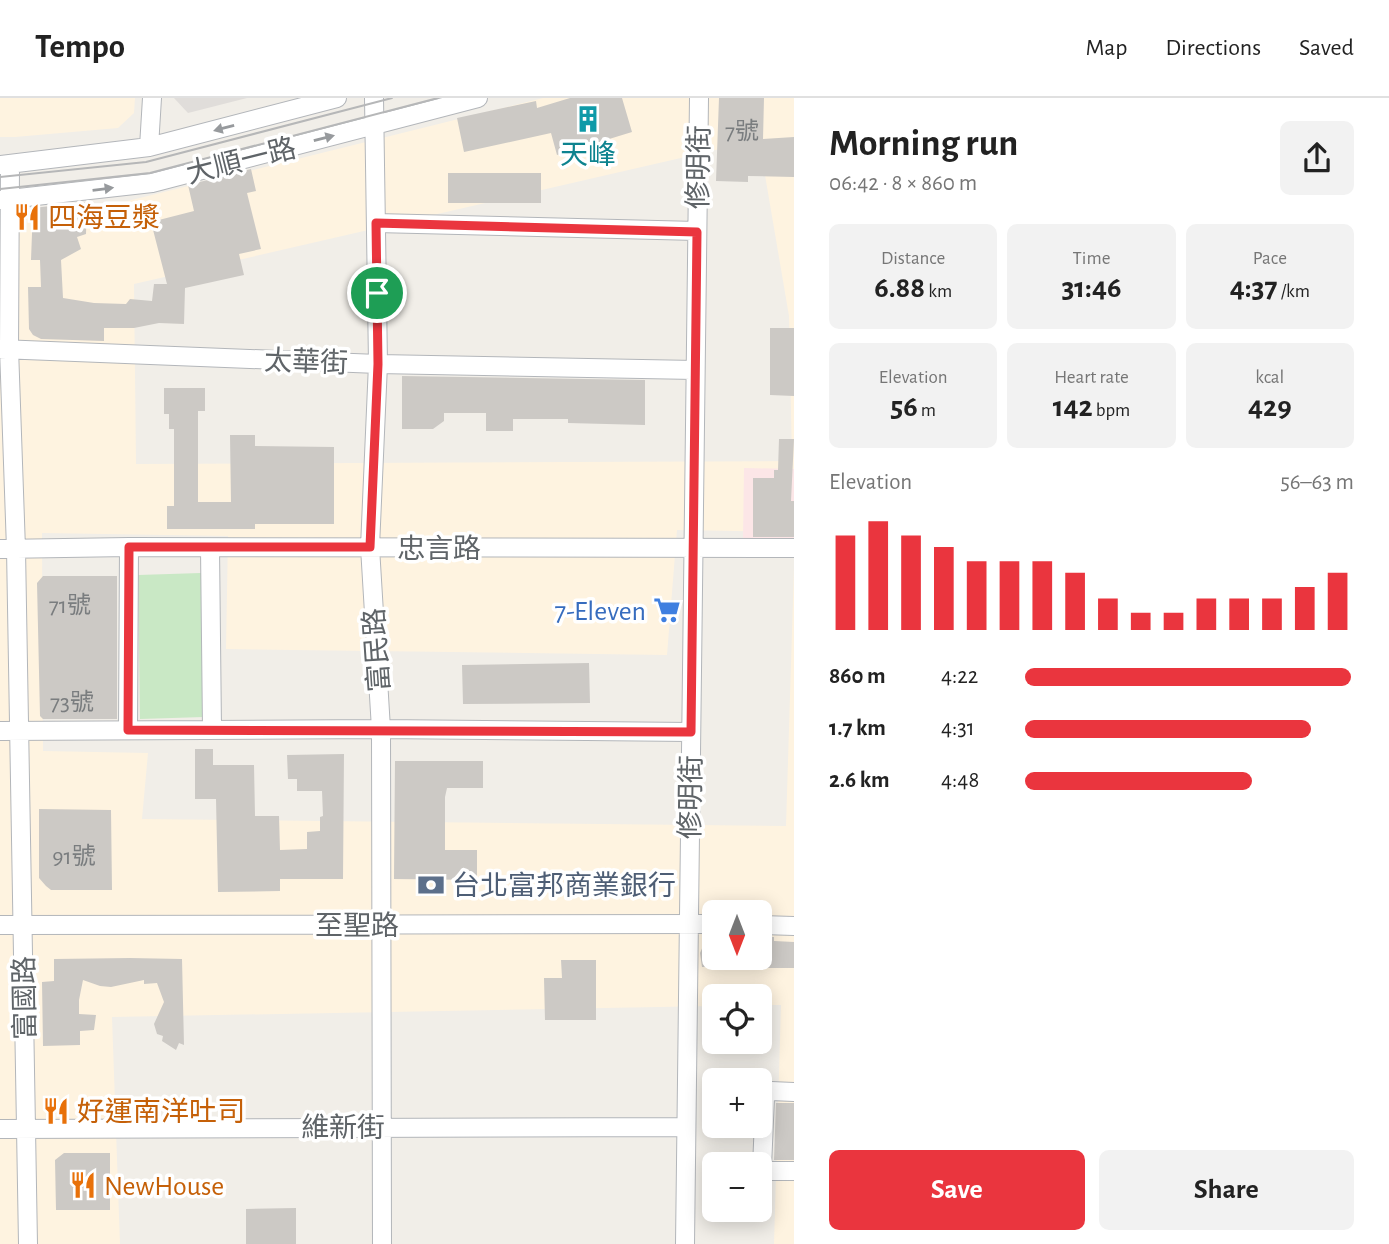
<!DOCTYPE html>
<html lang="en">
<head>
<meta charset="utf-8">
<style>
	body { margin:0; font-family:"Alegreya Sans","Noto Sans TC",sans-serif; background:#f2f2f2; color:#222; height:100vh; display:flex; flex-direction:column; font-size:26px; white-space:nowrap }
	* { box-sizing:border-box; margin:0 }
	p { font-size:23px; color:#767676 }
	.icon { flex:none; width:38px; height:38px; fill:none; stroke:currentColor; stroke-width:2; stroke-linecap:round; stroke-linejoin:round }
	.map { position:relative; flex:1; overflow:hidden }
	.sheet { display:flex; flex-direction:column; background:#fff; width:595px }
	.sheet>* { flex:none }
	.needle { width:46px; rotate:180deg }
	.fabs { position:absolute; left:702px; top:802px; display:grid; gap:14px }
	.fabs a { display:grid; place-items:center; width:70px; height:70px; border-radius:10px; background:#fff; box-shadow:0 4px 18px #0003; font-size:35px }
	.pin { position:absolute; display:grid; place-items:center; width:60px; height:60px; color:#fff; margin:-30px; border:4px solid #fff; border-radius:50%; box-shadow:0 2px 7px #0007 }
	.round { display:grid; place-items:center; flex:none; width:74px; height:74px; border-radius:10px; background:#f2f2f2 }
	.head { display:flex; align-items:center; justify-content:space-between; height:119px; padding:0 35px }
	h1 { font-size:38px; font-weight:700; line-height:52px }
	.stats { display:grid; grid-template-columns:repeat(3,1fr); gap:10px; height:119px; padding:7px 35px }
	.stats div { display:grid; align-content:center; border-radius:10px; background:#f2f2f2; text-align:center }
	.stats b { font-size:30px; font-weight:700 }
	.stats small { font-size:19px; font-weight:400 }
	.stats p { font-size:19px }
	.chart { height:196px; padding:14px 35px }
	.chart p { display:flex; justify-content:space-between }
	.chart svg { width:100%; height:126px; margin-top:7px; stroke:#ea353e; stroke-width:6 }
	.action { display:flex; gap:14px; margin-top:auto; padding:14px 35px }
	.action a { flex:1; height:80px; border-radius:10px; background:#ea353e; color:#fff; font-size:28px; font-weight:700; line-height:80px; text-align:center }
	.action a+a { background:#f2f2f2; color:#222 }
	ul { padding:0 35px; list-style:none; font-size:23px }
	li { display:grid; grid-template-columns:112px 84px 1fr; align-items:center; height:52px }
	li i { height:18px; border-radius:9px; background:#ea353e }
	header { display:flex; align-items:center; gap:42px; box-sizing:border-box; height:98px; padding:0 35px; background:#fff; border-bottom:2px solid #e0e0e0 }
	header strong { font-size:33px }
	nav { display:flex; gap:38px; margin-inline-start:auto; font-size:24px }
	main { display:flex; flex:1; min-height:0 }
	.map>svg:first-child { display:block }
	.commercial { fill:#fef3e0; fill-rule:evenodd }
	.industrial { fill:#e0ddda }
	.medical { fill:#fce6e7 }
	.green { fill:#c9e8c5 }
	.building { fill:#ccc9c5 }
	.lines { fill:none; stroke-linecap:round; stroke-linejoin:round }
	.minor-casing { stroke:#b3b6ba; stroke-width:20 }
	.minor { stroke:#fff; stroke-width:18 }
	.tram { stroke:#b6b7b8; stroke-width:2 }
	.oneway { fill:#979a9d }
	.route-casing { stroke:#fff; stroke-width:14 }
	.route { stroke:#ea353e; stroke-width:9 }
	.labels { text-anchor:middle; stroke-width:7; stroke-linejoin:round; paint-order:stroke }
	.number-label { font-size:24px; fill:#7a7d7f }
	.culture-label { font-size:28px; fill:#0d838f; stroke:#fff }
	.street-label { font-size:28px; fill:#5f6468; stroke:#fff }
	.food-label { font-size:28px; fill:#c56008; stroke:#fff; text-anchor:start }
	.shop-label { font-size:28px; fill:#366cbe; stroke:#fff; text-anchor:end }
	.service-label { font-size:28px; fill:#4e5e75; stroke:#fff; text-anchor:start }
</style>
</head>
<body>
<header>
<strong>Tempo</strong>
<nav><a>Map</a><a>Directions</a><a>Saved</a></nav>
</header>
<main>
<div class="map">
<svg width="794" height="1146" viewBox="0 0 794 1146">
	<rect width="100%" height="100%" fill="#f1eee8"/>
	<path class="commercial" d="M 0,0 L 135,0 L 134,15 L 118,30 L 15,39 L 0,39 Z
		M 543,0 L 794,0 L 794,439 L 793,434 L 677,432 L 667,557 L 226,551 L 228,438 L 42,435 L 43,653 L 148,655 L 142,721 L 786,728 L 794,469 L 794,1146 L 774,1146 L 781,907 L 760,907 L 760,898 L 714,898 L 714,908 L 112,919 L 120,1146 L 0,1146 L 0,116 L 75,116 ZM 759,42 L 789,218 L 792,363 L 136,366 L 134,186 ZM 714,814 L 760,814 L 760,859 L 714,859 Z"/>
	<path class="industrial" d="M 174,0 L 247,0 L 188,15 Z"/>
	<path class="medical" d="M 744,370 L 794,371 L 794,445 L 743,444 Z"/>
	<path class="green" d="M 201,475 L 204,619 L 140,621 L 138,477 Z"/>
	<path class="building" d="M 570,0 L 622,0 L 632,34 L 557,57 L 551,35 L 464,54 L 457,20 L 536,3 L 537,10 Z
		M 719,0 L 764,0 L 763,41 L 794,39 L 794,79 L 748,78 L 748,84 L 716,83 Z
		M 251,71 L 256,93 L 247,95 L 261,151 L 239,156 L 244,177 L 185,190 L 184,226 L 159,225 L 134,230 L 104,230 L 104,243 L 41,241 L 33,237 L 29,231 L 28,189 L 41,189 L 40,162 L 31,162 L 33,110 L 87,104 L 86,136 L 77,139 L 81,151 L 61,162 L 63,200 L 94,205 L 126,206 L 130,201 L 152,203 L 154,186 L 167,186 L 151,124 L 194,113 L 188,87 Z
		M 448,75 L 541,75 L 541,105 L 448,105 Z
		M 770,230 L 794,230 L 794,298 L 770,297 Z
		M 402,278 L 645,282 L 645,327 L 568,325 L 568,321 L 513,321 L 513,333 L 486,333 L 486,315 L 444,315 L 444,323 L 433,331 L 402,331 Z
		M 164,290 L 205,290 L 205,313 L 198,313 L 198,404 L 231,404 L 230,337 L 255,337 L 255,348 L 334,349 L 334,426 L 255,426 L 255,431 L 167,431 L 167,408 L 174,408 L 174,331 L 169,331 L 169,316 L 164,316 Z
		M 779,341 L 794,341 L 791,403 L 794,403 L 794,439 L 753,439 L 753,380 L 774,380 L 774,372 L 778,372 Z
		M 43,478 L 117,478 L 117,621 L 43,621 L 40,618 L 37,485 Z
		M 589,565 L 590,605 L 463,606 L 462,567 Z
		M 195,651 L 213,651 L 213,667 L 254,667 L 255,718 L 279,718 L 280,752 L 307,751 L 307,734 L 320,733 L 320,719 L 323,718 L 322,693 L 297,693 L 297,681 L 288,681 L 287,657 L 344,656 L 343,781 L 280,781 L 280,793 L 218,794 L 216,701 L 195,701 Z
		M 395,663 L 483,663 L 483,690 L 447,690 L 445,699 L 445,752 L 477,752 L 477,782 L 394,781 Z
		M 39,711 L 111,712 L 112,792 L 51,792 L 46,788 L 39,780 Z
		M 708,837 L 714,837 L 714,869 L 702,869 L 700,855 Z
		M 760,838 L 774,839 L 774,843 L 794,844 L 794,870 L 760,870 Z
		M 130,860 L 182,861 L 184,947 L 179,945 L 176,952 L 162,943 L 163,938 L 157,936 L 154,926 L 164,904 L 157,885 L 144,886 L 144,882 L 111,889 L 100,888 L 83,882 L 79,902 L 79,916 L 96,917 L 94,932 L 80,933 L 80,947 L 43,948 L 42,884 L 54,883 L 54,861 Z
		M 561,862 L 596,862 L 596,922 L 545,922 L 544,880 L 562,880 Z
		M 776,1005 L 794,1005 L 794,1062 L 774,1062 Z
		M 64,1055 L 110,1055 L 110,1112 L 56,1112 L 55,1062 Z
		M 296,1110 L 296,1146 L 246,1146 L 246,1111 Z"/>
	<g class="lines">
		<defs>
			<path id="minor" d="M 374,0 L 378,266 L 370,449 L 381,631 L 382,1146
				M 149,49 L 152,0
				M 0,67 L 149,49 L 337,0
				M 10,67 L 9,250 L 16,451 L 28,1146
				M 0,102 L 152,85 L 478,0
				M 376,125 L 697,133
				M 0,251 L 378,266 L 695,272
				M 210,450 L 212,632
				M 0,451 L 129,449 L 794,450
				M 128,632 L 129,449
				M 0,633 L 381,631 L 691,634
				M 0,827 L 714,826
				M 760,827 L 794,828
				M 794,994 L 771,993 L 765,999 L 762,1069 L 767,1073 L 794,1073
				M 0,1031 L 686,1029
				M 685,1146 L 699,0"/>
		</defs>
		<use href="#minor" class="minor-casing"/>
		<use href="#minor" class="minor"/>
		<path class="tram" d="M 0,79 L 146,64 L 392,0
			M 0,91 L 150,75 L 438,0"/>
	</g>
	<defs><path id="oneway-solid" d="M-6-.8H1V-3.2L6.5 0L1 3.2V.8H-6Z" transform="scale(1.75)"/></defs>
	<g class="oneway">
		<use href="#oneway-solid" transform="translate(224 30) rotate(165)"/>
		<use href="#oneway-solid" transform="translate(324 40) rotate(-14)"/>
		<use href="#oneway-solid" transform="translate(103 91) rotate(-7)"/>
	</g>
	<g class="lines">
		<defs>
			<path id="route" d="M 376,125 L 697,134 L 691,634 L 128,632 L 129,449 L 370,449 L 378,266 Z"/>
		</defs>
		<use href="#route" class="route-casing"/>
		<use href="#route" class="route"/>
	</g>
	<defs>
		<symbol id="building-bare" viewBox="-9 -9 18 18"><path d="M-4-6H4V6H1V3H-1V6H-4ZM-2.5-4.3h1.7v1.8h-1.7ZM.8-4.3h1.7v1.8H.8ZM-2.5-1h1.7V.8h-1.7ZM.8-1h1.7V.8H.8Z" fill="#0f9aa8" stroke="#fff" stroke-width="2.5" paint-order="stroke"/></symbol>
		<symbol id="restaurant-bare" viewBox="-9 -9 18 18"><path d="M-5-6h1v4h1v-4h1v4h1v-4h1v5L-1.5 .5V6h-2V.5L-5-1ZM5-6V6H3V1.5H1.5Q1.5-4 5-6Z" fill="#e8710a" stroke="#fff" stroke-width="2.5" paint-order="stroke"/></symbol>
		<symbol id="supermarket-bare" viewBox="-9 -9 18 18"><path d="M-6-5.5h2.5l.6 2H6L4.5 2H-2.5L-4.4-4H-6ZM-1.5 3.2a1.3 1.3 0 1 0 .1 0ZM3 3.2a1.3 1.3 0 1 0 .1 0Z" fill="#3f7fe0" stroke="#fff" stroke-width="2.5" paint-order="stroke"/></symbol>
		<symbol id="bank-bare" viewBox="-9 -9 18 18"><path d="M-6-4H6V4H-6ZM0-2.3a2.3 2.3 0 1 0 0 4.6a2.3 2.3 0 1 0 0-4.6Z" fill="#5c6f8a" stroke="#fff" stroke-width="2.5" paint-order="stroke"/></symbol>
	</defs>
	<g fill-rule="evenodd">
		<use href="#building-bare" x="569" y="2" width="38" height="38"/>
		<use href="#restaurant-bare" x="8" y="100" width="38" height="38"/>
		<use href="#supermarket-bare" x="648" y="493" width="38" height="38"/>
		<use href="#bank-bare" x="412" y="768" width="38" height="38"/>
		<use href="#restaurant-bare" x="37" y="994" width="38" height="38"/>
		<use href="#restaurant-bare" x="64" y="1068" width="38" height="38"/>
	</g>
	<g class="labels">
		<g class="number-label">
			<text x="742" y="41">7號</text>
			<text x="70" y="515">71號</text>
			<text x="72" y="612">73號</text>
			<text x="74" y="766">91號</text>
		</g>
		<g class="culture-label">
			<text x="588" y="66">天峰</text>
		</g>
		<g class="street-label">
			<text transform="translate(241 62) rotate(-14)" y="10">大順一路</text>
			<text transform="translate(698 69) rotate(-89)" y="10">修明街</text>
			<text transform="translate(306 263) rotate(2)" y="10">太華街</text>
			<text x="439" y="460">忠言路</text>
			<text transform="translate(376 552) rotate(-94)" y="10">富民路</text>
			<text transform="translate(690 699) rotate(-89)" y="10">修明街</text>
			<text x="357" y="837">至聖路</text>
			<text transform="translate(24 900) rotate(-91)" y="10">富國路</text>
			<text x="343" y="1039">維新街</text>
		</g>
		<g class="food-label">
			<text x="48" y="129">四海豆漿</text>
			<text x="77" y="1023">好運南洋吐司</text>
			<text x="104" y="1097">NewHouse</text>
		</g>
		<g class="shop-label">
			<text x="646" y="522">7-Eleven</text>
		</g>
		<g class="service-label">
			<text x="452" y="797">台北富邦商業銀行</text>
		</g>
	</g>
</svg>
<div class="fabs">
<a><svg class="needle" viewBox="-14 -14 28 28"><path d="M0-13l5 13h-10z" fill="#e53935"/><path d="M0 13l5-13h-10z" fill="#767676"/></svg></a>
<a><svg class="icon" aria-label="locate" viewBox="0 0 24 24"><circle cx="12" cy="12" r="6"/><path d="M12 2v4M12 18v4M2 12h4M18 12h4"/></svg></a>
<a>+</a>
<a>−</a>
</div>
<div class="pin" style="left:377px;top:195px;background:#1e9e55"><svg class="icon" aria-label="arrive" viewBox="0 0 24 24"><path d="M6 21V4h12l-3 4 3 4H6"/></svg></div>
</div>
<section class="sheet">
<div class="head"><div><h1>Morning run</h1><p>06:42 · 8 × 860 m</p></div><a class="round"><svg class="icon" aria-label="share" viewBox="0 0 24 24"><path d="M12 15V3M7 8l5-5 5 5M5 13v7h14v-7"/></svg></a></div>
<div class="stats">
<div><p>Distance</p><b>6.88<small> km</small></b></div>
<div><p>Time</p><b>31:46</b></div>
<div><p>Pace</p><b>4:37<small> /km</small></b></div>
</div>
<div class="stats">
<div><p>Elevation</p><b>56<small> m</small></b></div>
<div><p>Heart rate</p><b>142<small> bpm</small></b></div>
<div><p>kcal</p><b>429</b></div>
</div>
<div class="chart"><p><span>Elevation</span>56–63 m</p>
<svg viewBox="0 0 160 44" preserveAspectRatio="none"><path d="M5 44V11M15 44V6M25 44V11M35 44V15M45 44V20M55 44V20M65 44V20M75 44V24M85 44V33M95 44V38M105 44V38M115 44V33M125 44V33M135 44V33M145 44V29M155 44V24"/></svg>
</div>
<ul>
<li><b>860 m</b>4:22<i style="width:99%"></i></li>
<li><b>1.7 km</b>4:31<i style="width:87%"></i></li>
<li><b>2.6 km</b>4:48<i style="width:69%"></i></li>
</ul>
<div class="action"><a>Save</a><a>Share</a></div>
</section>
</main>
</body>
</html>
